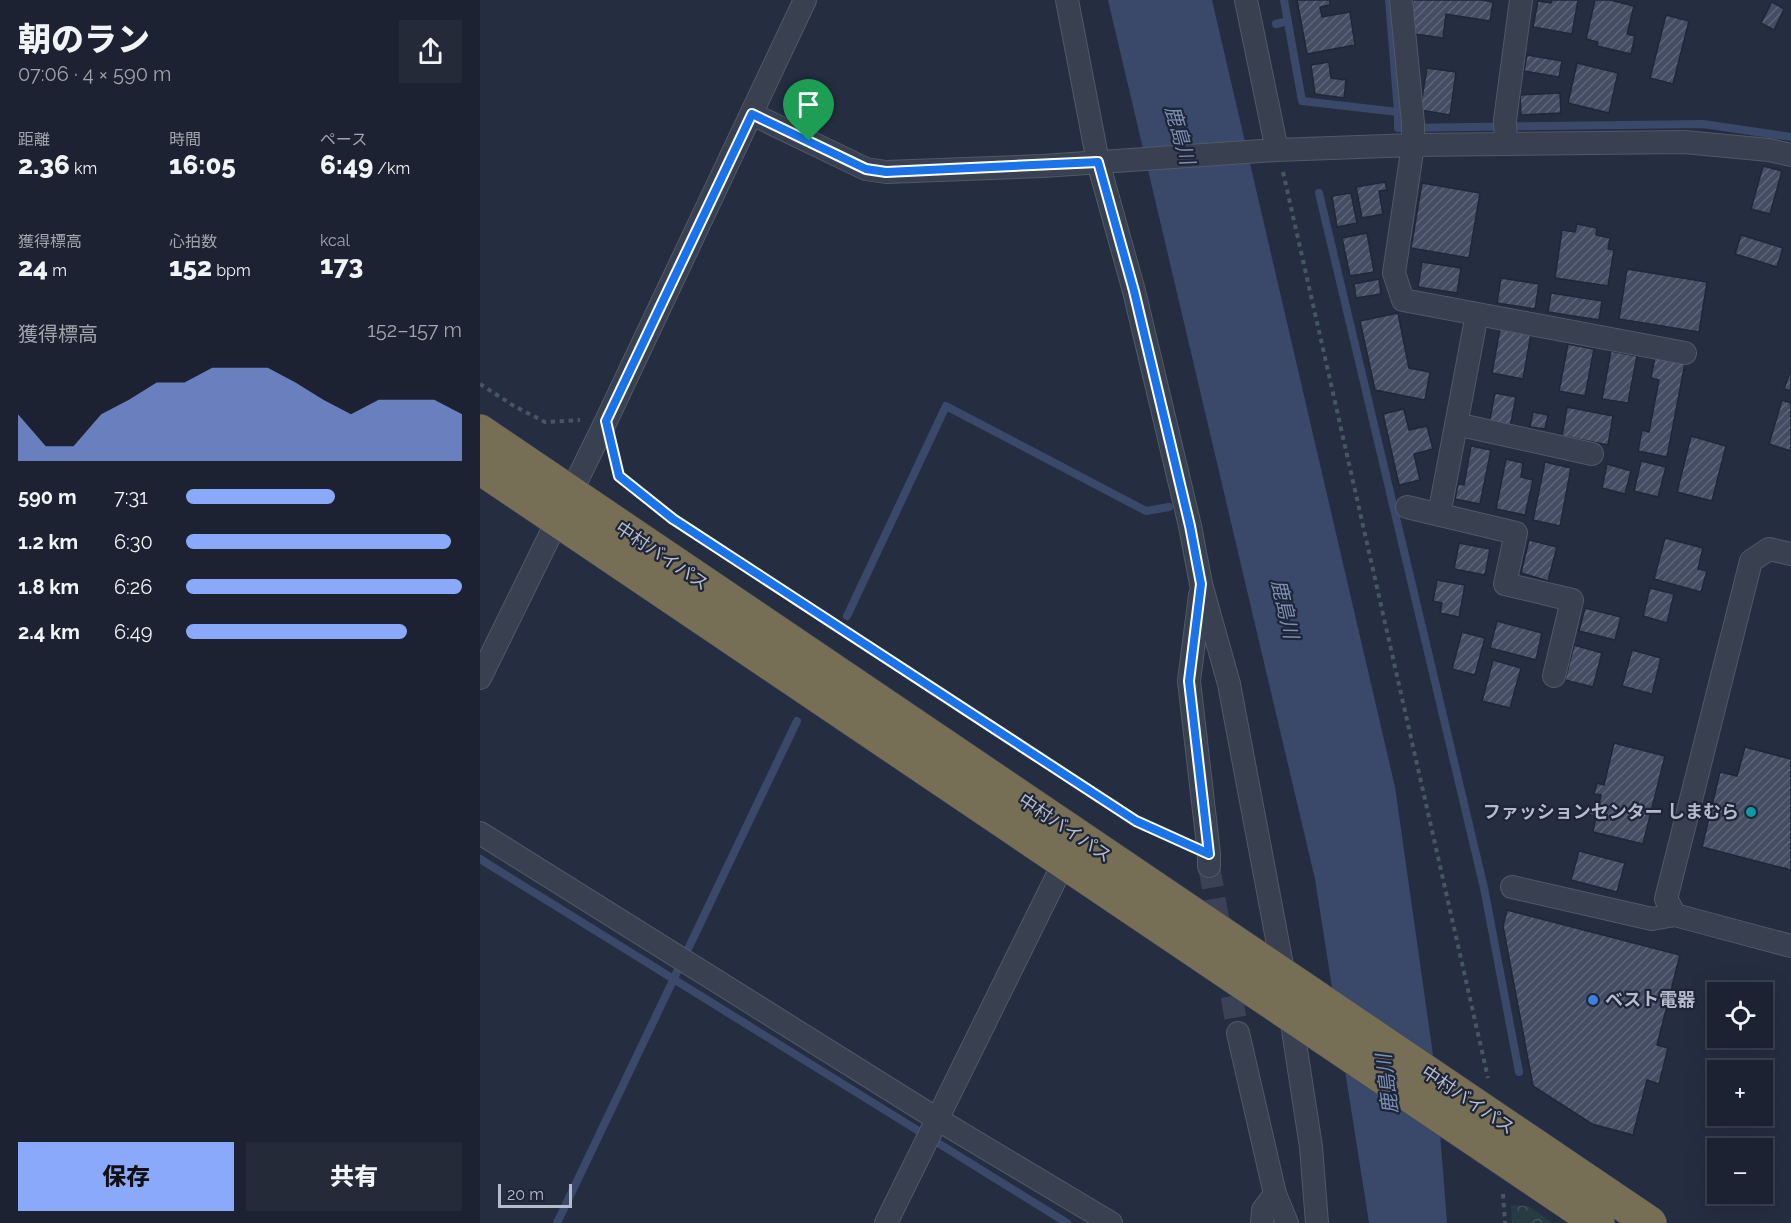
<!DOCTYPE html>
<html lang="ja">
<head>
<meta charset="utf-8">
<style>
	body { margin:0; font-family:Raleway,"Noto Sans JP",sans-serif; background:#252a39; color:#f1f3f6; height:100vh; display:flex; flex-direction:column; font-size:22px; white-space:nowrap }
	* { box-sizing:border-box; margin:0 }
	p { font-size:20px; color:#a0a4ab }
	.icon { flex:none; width:33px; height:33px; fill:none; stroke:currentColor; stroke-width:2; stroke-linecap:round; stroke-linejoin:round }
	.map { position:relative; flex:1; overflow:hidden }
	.details { display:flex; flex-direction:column; background:#1c2231; width:480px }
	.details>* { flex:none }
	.buttons { position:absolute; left:1227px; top:982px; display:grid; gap:12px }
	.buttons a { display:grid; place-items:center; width:66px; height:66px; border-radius:0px; background:#1c2231; box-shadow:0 6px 24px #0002,0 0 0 2px #3a3f4d; font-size:30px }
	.scale { position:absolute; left:18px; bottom:15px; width:74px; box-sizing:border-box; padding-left:6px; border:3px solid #b6bbcb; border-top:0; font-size:16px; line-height:21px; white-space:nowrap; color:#b6bbcb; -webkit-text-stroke:4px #1e2536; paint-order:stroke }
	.pin { position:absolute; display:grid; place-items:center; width:51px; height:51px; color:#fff; margin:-62px -26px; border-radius:50% 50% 50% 0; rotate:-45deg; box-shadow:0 0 6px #0007 }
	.pin .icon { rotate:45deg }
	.round { display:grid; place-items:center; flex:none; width:63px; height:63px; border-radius:0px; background:#252a39 }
	.summary { display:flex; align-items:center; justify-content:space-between; height:102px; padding:0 18px }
	h1 { font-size:33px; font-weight:800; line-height:45px }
	.metrics { display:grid; grid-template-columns:repeat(3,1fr); gap:9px; height:102px; padding:6px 18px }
	.metrics div { display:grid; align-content:center }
	.metrics b { font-size:26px; font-weight:800 }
	.metrics small { font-size:16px; font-weight:400 }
	.metrics p { font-size:16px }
	.chart { height:168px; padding:12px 18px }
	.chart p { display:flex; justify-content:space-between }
	.chart svg { width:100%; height:108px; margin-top:6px; fill:#8ba9fa; opacity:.7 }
	.button { display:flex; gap:12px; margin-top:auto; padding:12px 18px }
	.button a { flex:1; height:69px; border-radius:0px; background:#8ba9fa; color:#111; font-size:24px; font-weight:800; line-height:69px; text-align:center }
	.button a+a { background:#252a39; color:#f1f3f6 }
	ul { padding:0 18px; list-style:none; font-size:20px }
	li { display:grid; grid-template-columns:96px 72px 1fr; align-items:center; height:45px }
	li i { height:15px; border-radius:8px; background:#8ba9fa }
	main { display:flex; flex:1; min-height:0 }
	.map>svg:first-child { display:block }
	.park { fill:url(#park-crowns) }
	.water { fill:#3a496a }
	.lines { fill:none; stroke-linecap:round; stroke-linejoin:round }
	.stream { stroke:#3a496a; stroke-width:8 }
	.building { fill:url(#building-hatch); stroke:#202738; stroke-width:1.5 }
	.street-tunnel { stroke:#3b4256; stroke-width:22; stroke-dasharray:22 11; stroke-linecap:butt }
	.street-casing { stroke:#515868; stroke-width:24 }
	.highway-casing { stroke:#414858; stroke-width:34 }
	.path { stroke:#45585e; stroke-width:4; stroke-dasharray:4.5 4.5; stroke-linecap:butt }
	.street { stroke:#394050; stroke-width:22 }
	.highway { stroke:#776e56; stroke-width:33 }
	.route-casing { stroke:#fff; stroke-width:12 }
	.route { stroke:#1a73e8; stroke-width:8 }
	.culture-dot { fill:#0f9aa8; stroke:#1e2536; stroke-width:2 }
	.shop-dot { fill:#3f7fe0; stroke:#1e2536; stroke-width:2 }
	.labels { text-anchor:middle; stroke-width:4.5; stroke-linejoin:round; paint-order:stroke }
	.street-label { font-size:18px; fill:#b6bbcb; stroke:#1e2536 }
	.poi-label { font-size:18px; font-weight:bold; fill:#b6bbcb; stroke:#1e2536; text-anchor:end }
	.water-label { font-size:20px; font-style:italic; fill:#7c8eb2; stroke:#1e2536 }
</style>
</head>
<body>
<main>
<section class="details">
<div class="summary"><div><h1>朝のラン</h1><p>07:06 · 4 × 590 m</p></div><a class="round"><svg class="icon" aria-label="share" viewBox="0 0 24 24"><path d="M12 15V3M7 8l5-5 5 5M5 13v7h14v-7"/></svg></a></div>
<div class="metrics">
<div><p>距離</p><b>2.36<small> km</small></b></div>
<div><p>時間</p><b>16:05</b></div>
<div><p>ペース</p><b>6:49<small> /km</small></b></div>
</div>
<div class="metrics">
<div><p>獲得標高</p><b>24<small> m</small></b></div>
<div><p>心拍数</p><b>152<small> bpm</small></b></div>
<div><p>kcal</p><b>173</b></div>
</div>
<div class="chart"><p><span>獲得標高</span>152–157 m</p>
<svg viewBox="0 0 160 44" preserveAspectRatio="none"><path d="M0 44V25L10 38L20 38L30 25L40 19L50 12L60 12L70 6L80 6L90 6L100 12L110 19L120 25L130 19L140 19L150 19L160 25V44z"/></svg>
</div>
<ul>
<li><b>590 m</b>7:31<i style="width:54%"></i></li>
<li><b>1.2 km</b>6:30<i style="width:96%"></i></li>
<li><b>1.8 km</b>6:26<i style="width:100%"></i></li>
<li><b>2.4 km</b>6:49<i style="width:80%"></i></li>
</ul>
<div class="button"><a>保存</a><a>共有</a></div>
</section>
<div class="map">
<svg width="1311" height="1223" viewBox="0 0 1311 1223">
	<defs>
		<pattern id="park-crowns" width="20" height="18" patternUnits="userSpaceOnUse" patternTransform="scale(1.5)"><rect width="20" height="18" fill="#273b42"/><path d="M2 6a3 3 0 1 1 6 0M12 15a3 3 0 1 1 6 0" fill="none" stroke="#44555c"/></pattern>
		<pattern id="building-hatch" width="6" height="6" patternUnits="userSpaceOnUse" patternTransform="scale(1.5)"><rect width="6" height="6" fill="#444d63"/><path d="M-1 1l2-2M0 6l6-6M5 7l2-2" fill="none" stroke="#5d6578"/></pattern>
	</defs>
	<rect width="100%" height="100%" fill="#252d41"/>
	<path class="park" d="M 1031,1205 L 1048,1206 L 1073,1223 L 1032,1223 Z"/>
	<path class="water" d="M 628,0 L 732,0 L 915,787 L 955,1069 L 967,1223 L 889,1223 L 835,879 Z"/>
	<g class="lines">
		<path class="stream" d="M 804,0 L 822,101 L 918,112 L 918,128 L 1223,124 L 1311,137
			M 909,0 L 918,112
			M 796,24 L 808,21
			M 839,193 L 1004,888 L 1039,1072
			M 367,616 L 466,406 L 666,511 L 689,507
			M 0,859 L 587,1223
			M 77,1223 L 317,721"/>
	</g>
	<path class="building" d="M 817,0 L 850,0 L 850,5 L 840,7 L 842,17 L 870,12 L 875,45 L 827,54 Z
		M 933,0 L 1002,0 L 1013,2 L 1010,21 L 966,14 L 963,38 L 928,33 Z
		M 1072,0 L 1098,0 L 1092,34 L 1053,27 L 1058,1 L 1071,3 Z
		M 1115,0 L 1130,0 L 1154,6 L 1147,34 L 1155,36 L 1151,54 L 1117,46 L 1118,42 L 1106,39 Z
		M 1292,2 L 1304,9 L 1294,30 L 1281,23 Z
		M 1186,15 L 1209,21 L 1193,84 L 1170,78 Z
		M 1047,55 L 1082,61 L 1079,77 L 1044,71 Z
		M 849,62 L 851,78 L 866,80 L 864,98 L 835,94 L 831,65 Z
		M 1097,63 L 1138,73 L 1129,113 L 1088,103 Z
		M 947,68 L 976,72 L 970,115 L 940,110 Z
		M 1080,93 L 1081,113 L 1041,115 L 1040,95 Z
		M 1283,166 L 1302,171 L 1290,214 L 1271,209 Z
		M 905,182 L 907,190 L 899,191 L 903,214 L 882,218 L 876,187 Z
		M 942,183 L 1000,193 L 989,258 L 931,248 Z
		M 871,193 L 877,223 L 857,227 L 852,196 Z
		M 1097,224 L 1117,228 L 1116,235 L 1130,238 L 1128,249 L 1134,250 L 1128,286 L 1075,278 L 1082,230 L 1095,232 Z
		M 887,233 L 894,272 L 870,276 L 862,238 Z
		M 1261,235 L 1303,248 L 1297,267 L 1255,254 Z
		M 942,262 L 981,268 L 977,293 L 938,287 Z
		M 1147,269 L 1227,282 L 1219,332 L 1139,319 Z
		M 1021,278 L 1059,284 L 1055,309 L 1017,303 Z
		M 899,279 L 901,294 L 876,298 L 874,284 Z
		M 1071,293 L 1122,301 L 1119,320 L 1068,312 Z
		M 918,313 L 929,368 L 950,372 L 945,400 L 895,390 L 880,321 Z
		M 1020,329 L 1051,334 L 1043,379 L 1012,373 Z
		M 1088,344 L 1114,349 L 1105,396 L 1079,391 Z
		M 1131,351 L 1157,356 L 1148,403 L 1122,399 Z
		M 1175,357 L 1205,363 L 1187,457 L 1158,451 L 1162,430 L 1169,432 L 1179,380 L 1171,378 Z
		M 1311,369 L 1311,391 L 1304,389 Z
		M 1015,393 L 1036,397 L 1030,428 L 1009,424 Z
		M 1302,400 L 1311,403 L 1311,451 L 1289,444 Z
		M 1087,407 L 1133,416 L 1128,445 L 1082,436 Z
		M 924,409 L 929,430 L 947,426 L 953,449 L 934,454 L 940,480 L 919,485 L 903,414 Z
		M 1053,412 L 1068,415 L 1065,429 L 1050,427 Z
		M 1211,436 L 1246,446 L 1232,501 L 1197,492 Z
		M 991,446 L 1011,450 L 1000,504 L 975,499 L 978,484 L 984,485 Z
		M 1026,459 L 1043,463 L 1041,477 L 1053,480 L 1045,515 L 1016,509 Z
		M 1161,461 L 1186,467 L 1178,497 L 1154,491 Z
		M 1065,462 L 1091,468 L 1080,526 L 1053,520 Z
		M 1127,464 L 1151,471 L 1145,494 L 1122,488 Z
		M 1185,538 L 1223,548 L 1218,569 L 1227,571 L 1221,592 L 1174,579 Z
		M 1049,540 L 1077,547 L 1068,581 L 1041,573 Z
		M 979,543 L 1010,549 L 1005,575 L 974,569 Z
		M 957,580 L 985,585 L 979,617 L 960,613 L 962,603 L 953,601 Z
		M 1170,588 L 1194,594 L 1187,623 L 1163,616 Z
		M 1105,608 L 1141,617 L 1135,640 L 1099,631 Z
		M 1017,621 L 1062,633 L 1056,660 L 1010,648 Z
		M 982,632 L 1005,638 L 995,675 L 972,669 Z
		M 1094,645 L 1122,653 L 1113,687 L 1085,680 Z
		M 1152,650 L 1181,658 L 1172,694 L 1142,686 Z
		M 1013,660 L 1041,668 L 1030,708 L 1002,701 Z
		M 1134,743 L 1185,756 L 1163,844 L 1113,832 L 1116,816 L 1107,814 L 1109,807 L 1118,809 L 1121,795 L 1114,794 L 1117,783 L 1124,785 Z
		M 1265,747 L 1311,759 L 1311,870 L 1222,847 L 1240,772 L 1257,776 Z
		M 1099,851 L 1145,863 L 1137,892 L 1091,880 Z
		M 1027,910 L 1200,955 L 1177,1045 L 1188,1048 L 1179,1084 L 1167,1080 L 1153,1135 L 1112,1124 L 1053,1086 L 1023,926 Z"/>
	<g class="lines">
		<path class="street-tunnel" d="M 729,866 L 758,1033"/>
		<defs>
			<path id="street" d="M 587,0 L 618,162 L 654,291 L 710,526 L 721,584 L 749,684 L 804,976
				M 766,0 L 797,150
				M 921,0 L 933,123 L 933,145 L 914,273 L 923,300 L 1205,353
				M 272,114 L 386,169 L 406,172 L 563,166 L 797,150 L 933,145 L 1204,142 L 1289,150 L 1311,155
				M 1026,144 L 1025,120 L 1041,0
				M 976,424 L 1112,454
				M 927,507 L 1036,533 L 1025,584 L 1092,600 L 1074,676
				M 959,515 L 997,314
				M 720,595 L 709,681 L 729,854 L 729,866
				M 0,678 L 126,421 L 325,0
				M 0,833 L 457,1119 L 631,1223
				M 1032,887 L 1172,919 L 1195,915 L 1311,946
				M 1195,915 L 1186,899 L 1271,561 L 1289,549 L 1311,554
				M 811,1017 L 831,1147 L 837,1223
				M 758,1033 L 795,1194 L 807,1223
				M 406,1223 L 584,862
				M 782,1223 L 783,1210 L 795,1194"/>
			<path id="highway" d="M 0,431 L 1170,1223
				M 0,468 L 1118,1223"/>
		</defs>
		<use href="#street" class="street-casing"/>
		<use href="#highway" class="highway-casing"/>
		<path class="path" d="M 803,172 L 1008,1078
			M 0,384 L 34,406 L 65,422 L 100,420
			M 134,458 L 139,476 L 193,519 L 655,821 L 705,843
			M 1023,1194 L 1025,1223"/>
		<use href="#street" class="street"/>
		<use href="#highway" class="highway"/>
	</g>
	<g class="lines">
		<defs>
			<path id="route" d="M 272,114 L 386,169 L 406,172 L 618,162 L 654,291 L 710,526 L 721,584 L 709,681 L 729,854 L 656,821 L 193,519 L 139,476 L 126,421 Z"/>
		</defs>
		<use href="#route" class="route-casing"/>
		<use href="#route" class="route"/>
	</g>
	<circle class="culture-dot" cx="1271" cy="812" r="6"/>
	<circle class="shop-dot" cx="1113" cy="1000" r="6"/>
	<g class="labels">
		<g class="street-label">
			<text transform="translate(182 556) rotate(34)" y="6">中村バイパス</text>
			<text transform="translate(585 828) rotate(34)" y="6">中村バイパス</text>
			<text transform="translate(988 1100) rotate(34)" y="6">中村バイパス</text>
		</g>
		<g class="poi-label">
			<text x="1259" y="818">ファッションセンター しまむら</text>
			<text x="1125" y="1006" text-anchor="start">ベスト電器</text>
		</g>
		<g class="water-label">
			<text transform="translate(700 135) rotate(74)" y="7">鹿島川</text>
			<text transform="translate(805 609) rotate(77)" y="7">鹿島川</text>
			<text transform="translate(907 1084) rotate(-97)" y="7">鹿島川</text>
		</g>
	</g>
</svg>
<div class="buttons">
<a><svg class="icon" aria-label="locate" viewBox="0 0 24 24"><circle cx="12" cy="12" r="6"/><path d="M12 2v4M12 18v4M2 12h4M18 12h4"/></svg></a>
<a>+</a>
<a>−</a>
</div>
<div class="scale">20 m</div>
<div class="pin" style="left:329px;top:141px;background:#1e9e55"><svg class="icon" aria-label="arrive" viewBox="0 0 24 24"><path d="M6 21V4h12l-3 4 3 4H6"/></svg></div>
</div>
</main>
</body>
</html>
